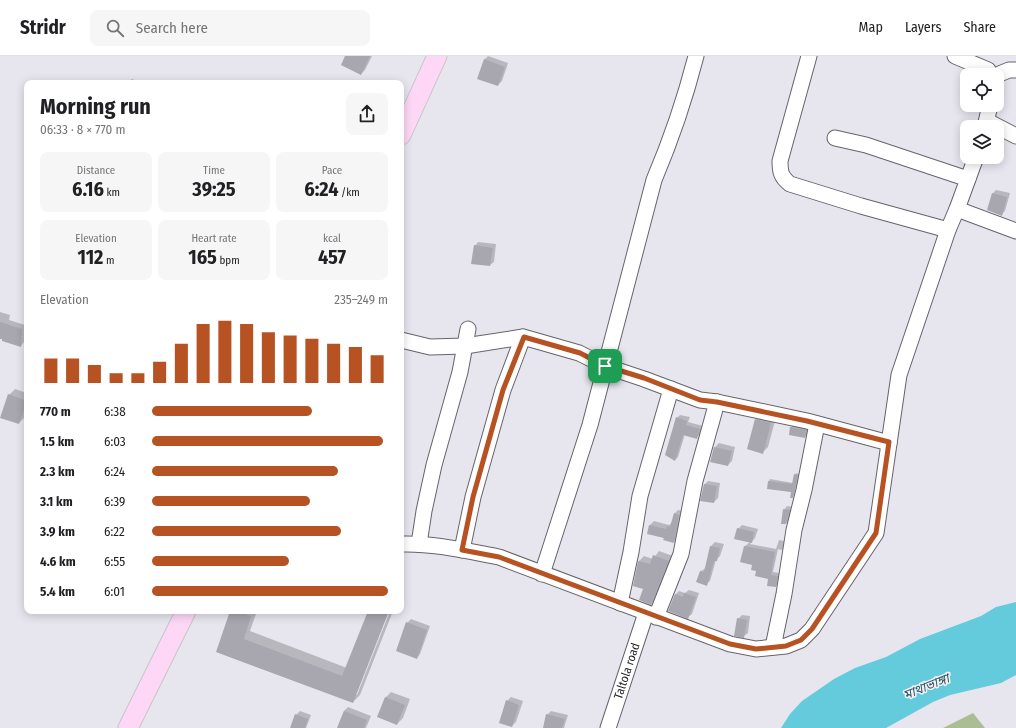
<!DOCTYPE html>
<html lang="en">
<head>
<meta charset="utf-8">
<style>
	body { margin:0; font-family:"Fira Sans Condensed","Noto Sans Bengali",sans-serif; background:#f6f6f6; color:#202124; height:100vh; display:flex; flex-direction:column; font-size:15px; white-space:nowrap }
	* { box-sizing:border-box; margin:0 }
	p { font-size:13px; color:#757577 }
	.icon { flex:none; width:22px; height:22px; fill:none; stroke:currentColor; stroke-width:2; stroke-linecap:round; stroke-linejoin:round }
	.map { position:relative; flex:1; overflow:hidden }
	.details { position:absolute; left:24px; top:24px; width:380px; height:534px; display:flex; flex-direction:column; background:#fff; border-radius:8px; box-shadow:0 2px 10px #0003 }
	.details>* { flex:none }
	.buttons { position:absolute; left:960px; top:12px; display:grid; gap:8px }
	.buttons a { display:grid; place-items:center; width:44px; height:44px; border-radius:8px; background:#fff; box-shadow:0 2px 10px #0003; font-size:20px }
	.pin { position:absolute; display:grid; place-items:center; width:34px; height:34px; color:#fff; margin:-17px; border-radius:8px; box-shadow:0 2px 6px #0006 }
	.round { display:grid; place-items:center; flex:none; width:42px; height:42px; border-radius:8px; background:#f6f6f6 }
	.headline { display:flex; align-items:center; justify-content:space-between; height:68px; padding:0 16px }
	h1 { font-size:22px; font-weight:700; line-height:30px }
	.figures { display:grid; grid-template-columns:repeat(3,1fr); gap:6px; height:68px; padding:4px 16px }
	.figures div { display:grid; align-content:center; border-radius:8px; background:#f6f6f6; text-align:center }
	.figures b { font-size:20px; font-weight:700 }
	.figures small { font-size:11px; font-weight:400 }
	.figures p { font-size:11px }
	.chart { height:112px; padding:8px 16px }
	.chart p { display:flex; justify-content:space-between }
	.chart svg { width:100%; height:72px; margin-top:4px; stroke:#b75223; stroke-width:6 }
	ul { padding:0 16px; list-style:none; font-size:13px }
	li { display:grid; grid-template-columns:64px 48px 1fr; align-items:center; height:30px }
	li i { height:10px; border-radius:5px; background:#b75223 }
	header { display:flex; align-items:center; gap:24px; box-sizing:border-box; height:56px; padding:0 20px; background:#fff; border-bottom:1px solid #e0e0e0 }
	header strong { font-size:19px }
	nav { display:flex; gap:22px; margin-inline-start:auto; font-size:14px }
	.search { width:280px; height:36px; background:#f6f6f6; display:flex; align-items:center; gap:10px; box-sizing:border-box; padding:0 14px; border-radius:8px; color:#757577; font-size:15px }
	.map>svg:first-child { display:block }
	.green { fill:#abbd94 }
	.water { fill:#63cbdb }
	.shadow { fill:#0003 }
	.building { fill:#a8a6ae }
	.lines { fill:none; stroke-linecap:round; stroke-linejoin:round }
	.minor-casing { stroke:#66646b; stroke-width:17 }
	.major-casing { stroke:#c6c6c7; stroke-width:21 }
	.minor { stroke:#fff; stroke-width:15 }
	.major { stroke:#fdd7f5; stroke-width:19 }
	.route-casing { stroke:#fff; stroke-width:8 }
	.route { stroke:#b75223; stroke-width:5 }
	.labels { text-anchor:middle; stroke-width:3; stroke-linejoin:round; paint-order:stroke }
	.street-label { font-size:12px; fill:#252427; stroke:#f5f2fb }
	.water-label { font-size:13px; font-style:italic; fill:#27555b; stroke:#f5f2fb }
</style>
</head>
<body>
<header>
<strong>Stridr</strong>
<div class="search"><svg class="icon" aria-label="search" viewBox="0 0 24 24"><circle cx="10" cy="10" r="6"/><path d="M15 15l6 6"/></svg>Search here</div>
<nav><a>Map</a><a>Layers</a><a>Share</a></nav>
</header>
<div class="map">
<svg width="1016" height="672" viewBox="0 0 1016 672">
	<rect width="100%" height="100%" fill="#e7e5ee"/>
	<path class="green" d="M 973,657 L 985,672 L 943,672 Z"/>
	<path class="water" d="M 1016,546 L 1016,619 L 1001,627 L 950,639 L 933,646 L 886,672 L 781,672 L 790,658 L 802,645 L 834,623 L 855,612 L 886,601 L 920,583 L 981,560 L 996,551 Z"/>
	<path class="shadow" d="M 346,0 L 372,0 L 365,14 L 361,18 Z
		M 488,0 L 508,7 L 502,25 L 498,29 L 484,4 Z
		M 132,23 L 140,27 L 128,27 Z
		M 996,134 L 1010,137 L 1005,155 L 1001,159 L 993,137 Z
		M 401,183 L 404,183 L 401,196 Z
		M 478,186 L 496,188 L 494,206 L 490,209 L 475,190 Z
		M 0,256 L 10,259 L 9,264 L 25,269 L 24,286 L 21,290 L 0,282 Z
		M 15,333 L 27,337 L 27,356 L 25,361 L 19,367 L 9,339 Z
		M 762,358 L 776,361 L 768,391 L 762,397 L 756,364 Z
		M 680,359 L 690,361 L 688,366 L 703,370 L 701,378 L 697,381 L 685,378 L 678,401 L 675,404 L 677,362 Z
		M 795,367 L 810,371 L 808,377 L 805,381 L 790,378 L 791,371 Z
		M 719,387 L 735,391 L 732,405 L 728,409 L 715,391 Z
		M 796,417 L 799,418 L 794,439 L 792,441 L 792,436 L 768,432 L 769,425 L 770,423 L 793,427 L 795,419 Z
		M 708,425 L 720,427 L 718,442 L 714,446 L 704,429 Z
		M 787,450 L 793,451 L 790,464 L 786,467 L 784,454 Z
		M 678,454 L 683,455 L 677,482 L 674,486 L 665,482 L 648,477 L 650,469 L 654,465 L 669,469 L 672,467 L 674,458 Z
		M 742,469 L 758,473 L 755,482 L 750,488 L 776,493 L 779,484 L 784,485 L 783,493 L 781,494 L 778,493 L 773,516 L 780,517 L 779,527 L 776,530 L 769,522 L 757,514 L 753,508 L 745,490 L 750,486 L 738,473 Z
		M 715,486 L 724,488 L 720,500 L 716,504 L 710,525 L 706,528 L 698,526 L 701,515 L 706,512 L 711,490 Z
		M 659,495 L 673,500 L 656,543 L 651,548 L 645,532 L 634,529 L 639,505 L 644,500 L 653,503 Z
		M 689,534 L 699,537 L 692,558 L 688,561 L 675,539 L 679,535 L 685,537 Z
		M 231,555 L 257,555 L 250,575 L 347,612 L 369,555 L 388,555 L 355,639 L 357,639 L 390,555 L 393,555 L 360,639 L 353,646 L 217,596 Z
		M 742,559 L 750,560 L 748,577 L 744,580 L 738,563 Z
		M 411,563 L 430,570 L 420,598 L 417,602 L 407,567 Z
		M 391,636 L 410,643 L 403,662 L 397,668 L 385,642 Z
		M 511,641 L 523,645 L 516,666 L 512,670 L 507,645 Z
		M 348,651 L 371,660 L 366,672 L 342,672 L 338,670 L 344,655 Z
		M 300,655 L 311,659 L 306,672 L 291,672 L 296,659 Z
		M 551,655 L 568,659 L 564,672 L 544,672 L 547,659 Z"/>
	<path class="building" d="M 345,0 L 370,0 L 361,19 L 341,9 Z
		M 484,3 L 505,11 L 498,30 L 477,23 Z
		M 992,137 L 1007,141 L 1002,160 L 987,154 Z
		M 474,189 L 493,192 L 490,210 L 471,208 Z
		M 0,266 L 22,273 L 21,291 L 2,285 L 2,283 L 0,283 Z
		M 8,338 L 27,345 L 19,368 L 0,362 Z
		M 676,361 L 687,365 L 686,369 L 700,373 L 697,383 L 683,379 L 675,405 L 665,399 Z
		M 755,363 L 771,367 L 763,398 L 747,393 Z
		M 790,371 L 807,374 L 805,382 L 789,379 Z
		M 714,391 L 732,395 L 728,410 L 710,406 Z
		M 794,418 L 798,419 L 793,442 L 790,442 L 791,436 L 767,433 L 768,425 L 792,428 Z
		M 704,428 L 717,430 L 714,447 L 700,445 Z
		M 783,453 L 790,454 L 786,468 L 781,468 Z
		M 674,457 L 679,459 L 674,487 L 663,484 L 664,482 L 647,478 L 649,469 L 666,473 L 667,470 L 670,471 Z
		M 737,472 L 754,476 L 752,487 L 734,483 Z
		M 710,490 L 720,492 L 717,505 L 714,505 L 707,530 L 696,526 L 700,515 L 704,516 Z
		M 744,490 L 775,496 L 771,519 L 778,520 L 776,531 L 767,530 L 768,523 L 755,520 L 756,515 L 751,514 L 752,509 L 740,506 Z
		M 653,499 L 669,505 L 651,549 L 639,544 L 643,533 L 633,530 L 638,505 L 650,508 Z
		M 684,537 L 696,541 L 688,563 L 668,555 L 675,538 L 683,541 Z
		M 230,555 L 237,555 L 251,560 L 244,583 L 342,620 L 368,555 L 389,555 L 353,647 L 216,596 Z
		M 737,562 L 747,564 L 744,582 L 734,580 Z
		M 406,566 L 427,574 L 417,603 L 396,595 Z
		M 385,641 L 405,649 L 397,669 L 377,661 Z
		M 506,644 L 519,649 L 512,671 L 499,667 Z
		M 344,655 L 367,664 L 364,672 L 337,672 Z
		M 295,658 L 308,663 L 305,672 L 290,672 Z
		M 546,658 L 565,663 L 562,672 L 543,672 Z"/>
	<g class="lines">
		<defs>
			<g id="minor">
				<path d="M 809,0 L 780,105 C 780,116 781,121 790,128 L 861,150 L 948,174"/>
				<path d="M 955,0 L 988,14 L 989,19"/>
				<path d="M 997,19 L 1009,14 L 1016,14"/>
				<path d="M 987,65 L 1016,80"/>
				<path d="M 985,71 L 990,49"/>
				<path d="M 835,82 L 866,89 L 968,123"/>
				<path d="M 957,153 L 1016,175"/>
				<path d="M 401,284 L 430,291 L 465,290 L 523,281 L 579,297 L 605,310 L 644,323 L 700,344 L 717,346 L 807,365 L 889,387"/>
				<path d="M 401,488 C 434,487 467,495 499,501 L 730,588 L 756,593 L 786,590 L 801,584 L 812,573 L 876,477 L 899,319 L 948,174 L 957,153 L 976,101"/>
				<path d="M 419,488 L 424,455 L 434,409 L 460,316 L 468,273"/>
				<path d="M 462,494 L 473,441 L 503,334 L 523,281"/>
				<path d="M 542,518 L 590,369 L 654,124 C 671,84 685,43 696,0"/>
				<path d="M 620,547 L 631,496 L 640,440 L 671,333"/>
				<path d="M 656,561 L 681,498 L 695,425 L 717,346"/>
				<path d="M 773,591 L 784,538 L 794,474 L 804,434 L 817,368"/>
				<path id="s1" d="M 608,672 L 646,557"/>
			</g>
			<path id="major" d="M 401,79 L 437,0
				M 128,672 L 186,555"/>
		</defs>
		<use href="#minor" class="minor-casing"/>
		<use href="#major" class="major-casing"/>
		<use href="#minor" class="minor"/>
		<use href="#major" class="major"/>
	</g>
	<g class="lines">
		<defs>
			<path id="route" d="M 524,281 L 580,297 L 605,310 L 644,322 L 700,344 L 717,346 L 807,365 L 889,386 L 876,477 L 812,573 L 801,584 L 786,590 L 756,593 L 730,588 L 499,501 L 462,494 L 473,441 L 503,334 Z"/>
		</defs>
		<use href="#route" class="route-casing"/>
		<use href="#route" class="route"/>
	</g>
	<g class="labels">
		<g class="street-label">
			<text dy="4" stroke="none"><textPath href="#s1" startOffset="60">Taltola road</textPath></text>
		</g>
		<g class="water-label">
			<text transform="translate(926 630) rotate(-22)" y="5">মাথাভাঙ্গা</text>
		</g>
	</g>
</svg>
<div class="buttons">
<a><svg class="icon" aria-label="locate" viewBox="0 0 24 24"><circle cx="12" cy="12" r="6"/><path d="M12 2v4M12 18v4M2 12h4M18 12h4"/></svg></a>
<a><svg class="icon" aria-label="layers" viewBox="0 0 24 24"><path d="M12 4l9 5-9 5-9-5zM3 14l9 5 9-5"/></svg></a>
</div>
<div class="pin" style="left:605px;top:310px;background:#1e9e55"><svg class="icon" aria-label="arrive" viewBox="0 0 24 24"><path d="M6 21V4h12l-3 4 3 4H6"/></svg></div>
<section class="details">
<div class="headline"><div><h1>Morning run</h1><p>06:33 · 8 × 770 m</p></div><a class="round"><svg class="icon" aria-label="share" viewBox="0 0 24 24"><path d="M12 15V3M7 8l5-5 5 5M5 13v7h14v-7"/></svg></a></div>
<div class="figures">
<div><p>Distance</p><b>6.16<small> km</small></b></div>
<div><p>Time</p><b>39:25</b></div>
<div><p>Pace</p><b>6:24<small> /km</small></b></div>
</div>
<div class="figures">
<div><p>Elevation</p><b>112<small> m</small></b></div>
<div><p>Heart rate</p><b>165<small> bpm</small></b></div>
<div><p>kcal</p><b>457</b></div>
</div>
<div class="chart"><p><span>Elevation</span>235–249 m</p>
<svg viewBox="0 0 160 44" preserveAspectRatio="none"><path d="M5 44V29M15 44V29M25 44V33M35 44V38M45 44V38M55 44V31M65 44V20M75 44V8M85 44V6M95 44V8M105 44V13M115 44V15M125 44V17M135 44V20M145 44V22M155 44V27"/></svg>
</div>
<ul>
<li><b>770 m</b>6:38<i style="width:68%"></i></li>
<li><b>1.5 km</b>6:03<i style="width:98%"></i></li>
<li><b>2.3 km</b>6:24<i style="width:79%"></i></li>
<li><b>3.1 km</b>6:39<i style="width:67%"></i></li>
<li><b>3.9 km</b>6:22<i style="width:80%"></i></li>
<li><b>4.6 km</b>6:55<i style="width:58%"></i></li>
<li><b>5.4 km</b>6:01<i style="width:100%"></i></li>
</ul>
</section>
</div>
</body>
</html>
